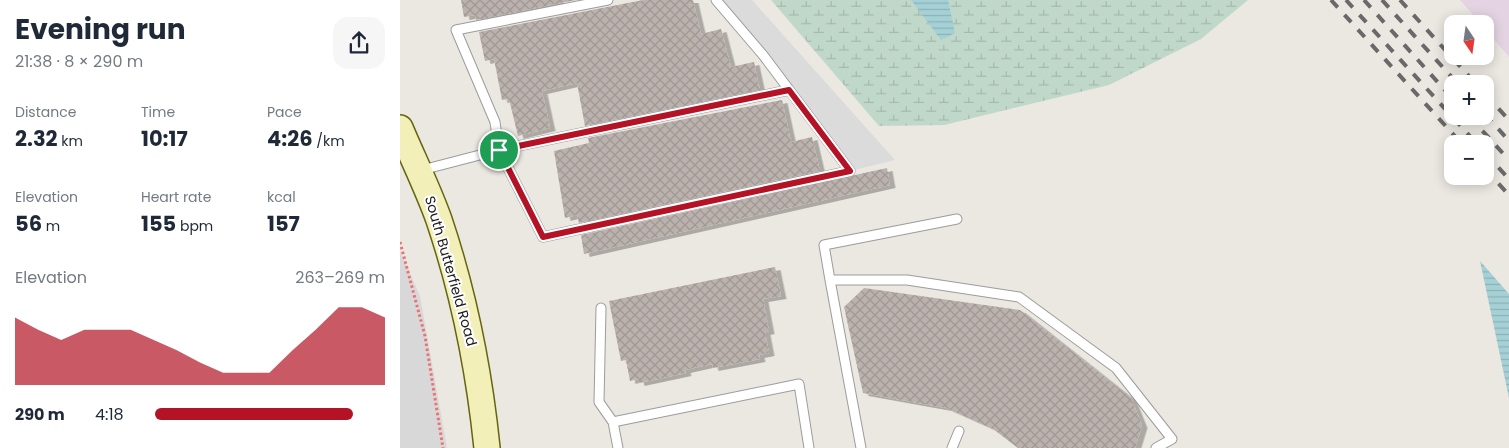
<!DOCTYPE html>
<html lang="en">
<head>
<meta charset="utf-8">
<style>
	body { margin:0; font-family:Poppins,sans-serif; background:#f6f6f7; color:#1f2937; height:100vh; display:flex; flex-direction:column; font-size:19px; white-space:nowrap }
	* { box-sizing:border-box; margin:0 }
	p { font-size:16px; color:#747a83 }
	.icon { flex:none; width:28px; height:28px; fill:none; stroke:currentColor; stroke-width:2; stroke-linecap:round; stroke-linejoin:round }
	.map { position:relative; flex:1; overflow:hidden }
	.sheet { display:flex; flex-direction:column; background:#fff; width:400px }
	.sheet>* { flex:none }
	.needle { width:32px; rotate:167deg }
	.controls { position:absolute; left:1044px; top:15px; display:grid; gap:10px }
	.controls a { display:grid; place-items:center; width:50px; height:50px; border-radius:10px; background:#fff; box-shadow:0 2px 12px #0003; font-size:25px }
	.pin { position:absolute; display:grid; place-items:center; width:42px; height:42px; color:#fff; margin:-21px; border:2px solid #fff; border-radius:50%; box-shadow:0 1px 5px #0007 }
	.round { display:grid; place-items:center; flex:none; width:52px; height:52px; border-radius:15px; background:#f6f6f7 }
	.head { display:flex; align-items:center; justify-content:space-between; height:85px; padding:0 15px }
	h1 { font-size:28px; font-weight:700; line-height:38px }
	.metrics { display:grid; grid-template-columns:repeat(3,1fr); gap:8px; height:85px; padding:5px 15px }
	.metrics div { display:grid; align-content:center }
	.metrics b { font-size:21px; font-weight:700 }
	.metrics small { font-size:14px; font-weight:400 }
	.metrics p { font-size:14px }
	.chart { height:140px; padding:10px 15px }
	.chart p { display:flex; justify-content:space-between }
	.chart svg { width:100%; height:90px; margin-top:5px; fill:#b31324; opacity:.7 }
	ul { padding:0 15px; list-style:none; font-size:16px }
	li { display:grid; grid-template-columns:80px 60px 1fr; align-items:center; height:38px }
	li i { height:12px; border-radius:6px; background:#b31324 }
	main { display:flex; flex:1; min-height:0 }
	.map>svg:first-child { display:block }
	.residential { fill:#d9d8d8 }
	.industrial { fill:#e4d4e3 }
	.wetland { fill:url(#wetland-marsh) }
	.parking { fill:#dbdbdb }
	.water { fill:url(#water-rules) }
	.building { fill:url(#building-cross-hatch); filter:url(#shadow) }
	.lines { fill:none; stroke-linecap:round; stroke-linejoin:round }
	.service-casing { stroke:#9c9c9c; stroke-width:11 }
	.secondary-casing { stroke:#65650f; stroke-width:28 }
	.path { stroke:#eb7273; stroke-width:3; stroke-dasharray:2.5 2.5; stroke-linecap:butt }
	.service { stroke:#fff; stroke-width:9 }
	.secondary { stroke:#f2efb9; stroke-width:25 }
	.rail { stroke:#696969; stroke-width:4; stroke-dasharray:10 10; stroke-linecap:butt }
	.route-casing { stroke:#fff; stroke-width:10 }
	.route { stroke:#b31324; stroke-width:6 }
	.labels { text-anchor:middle; stroke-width:4; stroke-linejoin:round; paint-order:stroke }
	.street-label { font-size:14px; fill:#1b1b1b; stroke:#fff }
</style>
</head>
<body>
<main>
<section class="sheet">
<div class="head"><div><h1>Evening run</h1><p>21:38 · 8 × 290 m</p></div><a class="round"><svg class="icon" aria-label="share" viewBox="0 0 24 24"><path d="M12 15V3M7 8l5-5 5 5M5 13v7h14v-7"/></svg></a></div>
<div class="metrics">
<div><p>Distance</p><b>2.32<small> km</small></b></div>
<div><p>Time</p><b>10:17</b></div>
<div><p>Pace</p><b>4:26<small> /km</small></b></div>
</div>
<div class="metrics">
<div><p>Elevation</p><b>56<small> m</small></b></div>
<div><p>Heart rate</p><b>155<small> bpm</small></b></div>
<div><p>kcal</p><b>157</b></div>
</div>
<div class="chart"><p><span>Elevation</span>263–269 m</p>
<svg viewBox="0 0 160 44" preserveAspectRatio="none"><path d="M0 44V11L10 17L20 22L30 17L40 17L50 17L60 22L70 27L80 33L90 38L100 38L110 38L120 27L130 17L140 6L150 6L160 11V44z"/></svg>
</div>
<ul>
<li><b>290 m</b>4:18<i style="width:86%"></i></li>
</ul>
</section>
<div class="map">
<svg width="1109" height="448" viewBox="0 0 1109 448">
	<defs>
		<pattern id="wetland-marsh" width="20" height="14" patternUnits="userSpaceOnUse" patternTransform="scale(1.25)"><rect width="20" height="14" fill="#c0d8ca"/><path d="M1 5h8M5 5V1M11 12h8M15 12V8" fill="none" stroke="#a4b9ad"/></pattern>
		<pattern id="water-rules" width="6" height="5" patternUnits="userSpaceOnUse" patternTransform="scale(1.25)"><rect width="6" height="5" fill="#a5d0d5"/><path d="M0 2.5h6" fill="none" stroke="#8db2b6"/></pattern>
		<pattern id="building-cross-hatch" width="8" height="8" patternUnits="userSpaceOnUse" patternTransform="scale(1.25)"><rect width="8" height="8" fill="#bbb2ae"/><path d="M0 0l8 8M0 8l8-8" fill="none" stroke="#a09895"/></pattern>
		<filter id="shadow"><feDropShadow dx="5.5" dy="3" stdDeviation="0" flood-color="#0004"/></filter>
	</defs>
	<rect width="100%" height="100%" fill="#ebe7e1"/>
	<path class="residential" d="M 0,251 L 20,296 L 47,448 L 0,448 Z"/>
	<path class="industrial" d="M 1060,0 L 1109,0 L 1109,57 L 1085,29 L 1085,24 L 1081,24 Z"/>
	<path class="wetland" d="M 371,0 L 848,0 L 801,39 L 709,85 L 544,125 L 479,126 Z"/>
	<path class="parking" d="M 315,0 L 352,0 L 495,160 L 450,171 Z"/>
	<path class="water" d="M 511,0 L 548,0 L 555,33 L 541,40 Z
		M 1080,261 L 1109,294 L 1109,398 Z"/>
	<path class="building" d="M 61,0 L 176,0 L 76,20 L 75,15 L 64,17 Z
		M 243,0 L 293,0 L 301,34 L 321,29 L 331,67 L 354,62 L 360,90 L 185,126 L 177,83 L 142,91 L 150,128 L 118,136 L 109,99 L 102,100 L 94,59 L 85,61 L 79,32 Z
		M 382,100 L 391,142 L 412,137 L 420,171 L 179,223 L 177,215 L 165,218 L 154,151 L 189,143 L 188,138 Z
		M 487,168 L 490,185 L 184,254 L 181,235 Z
		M 375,267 L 381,296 L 363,299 L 369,331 L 365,332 L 369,353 L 359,355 L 360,359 L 313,368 L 312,364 L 285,370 L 286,373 L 239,383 L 238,379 L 230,381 L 226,360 L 221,361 L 209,301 Z
		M 464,288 L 620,310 L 731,398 L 742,425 L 735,448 L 618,448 L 593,429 L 546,408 L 463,393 L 444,307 Z"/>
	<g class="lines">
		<defs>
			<path id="service" d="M 208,0 L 56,30 L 95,122 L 99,150 L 389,90
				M 22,170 L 99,150 L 143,237 L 450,171 L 363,55 L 316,0
				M 430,280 L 424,245 L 557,219
				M 201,308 L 199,402 L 213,422
				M 218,448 L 213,422 L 399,384 L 409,448
				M 461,448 L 430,280 L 507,280 L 619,297 L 716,368 L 772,439 L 756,448
				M 552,448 L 559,431"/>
			<path id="secondary" d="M 0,128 C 13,159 28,189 39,220 C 64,294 79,370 87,448"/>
		</defs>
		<use href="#service" class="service-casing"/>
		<use href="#secondary" class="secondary-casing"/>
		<path class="path" d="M 0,242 L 25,336 L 43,448"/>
		<use href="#service" class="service"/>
		<use href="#secondary" class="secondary"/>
		<path class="rail" d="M 931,0 L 1062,144
			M 946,0 L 1077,144
			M 964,0 L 1052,98
			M 982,0 L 1058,84
			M 1000,0 L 1076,84
			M 1085,94 L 1109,120
			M 1085,114 L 1109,141
			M 1069,116 L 1109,160
			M 1085,153 L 1109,179
			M 1085,169 L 1109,195"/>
	</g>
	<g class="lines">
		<defs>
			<path id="route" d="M 389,90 L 450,171 L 143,237 L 99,150 Z"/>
		</defs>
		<use href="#route" class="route-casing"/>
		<use href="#route" class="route"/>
	</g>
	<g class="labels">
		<g class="street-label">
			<text transform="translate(51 271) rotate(74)" y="5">South Butterfield Road</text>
		</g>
	</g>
</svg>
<div class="controls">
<a><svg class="needle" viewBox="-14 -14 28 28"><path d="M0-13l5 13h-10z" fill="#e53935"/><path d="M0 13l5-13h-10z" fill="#747a83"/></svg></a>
<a>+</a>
<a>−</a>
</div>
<div class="pin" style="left:99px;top:150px;background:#1e9e55"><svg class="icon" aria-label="arrive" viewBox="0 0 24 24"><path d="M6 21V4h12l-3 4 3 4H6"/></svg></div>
</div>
</main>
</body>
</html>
